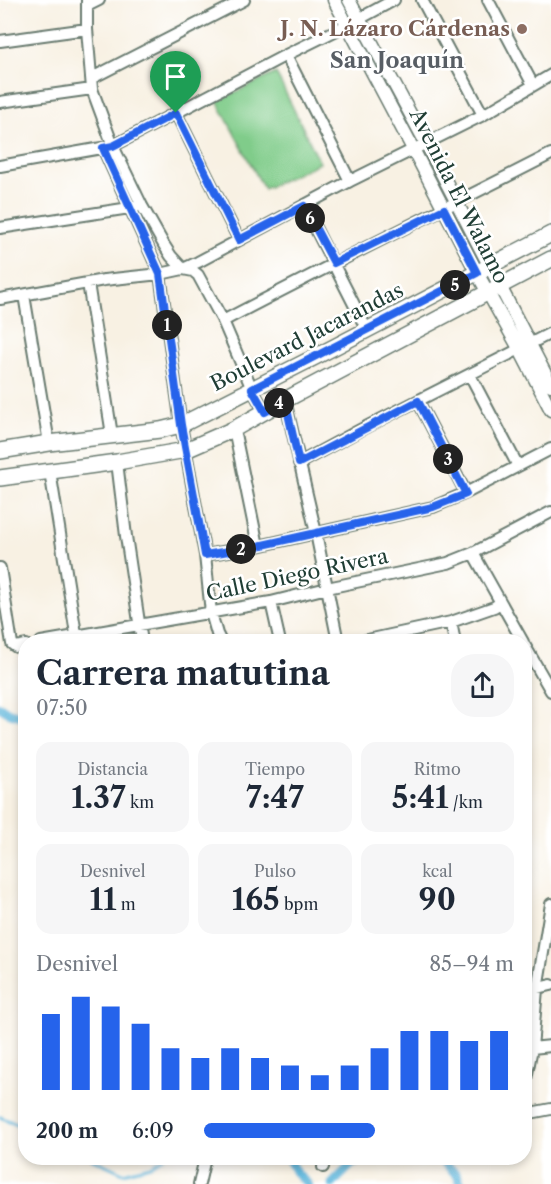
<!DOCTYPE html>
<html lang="es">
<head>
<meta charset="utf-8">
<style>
	body { margin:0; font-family:"Libre Caslon Text",serif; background:#f6f6f7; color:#1f2937; height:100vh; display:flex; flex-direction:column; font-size:22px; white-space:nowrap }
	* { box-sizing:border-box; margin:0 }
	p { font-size:20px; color:#747a83 }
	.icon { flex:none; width:33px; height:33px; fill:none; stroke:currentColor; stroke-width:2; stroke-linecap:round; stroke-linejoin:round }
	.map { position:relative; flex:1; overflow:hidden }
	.sheet { position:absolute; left:18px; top:634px; width:514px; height:531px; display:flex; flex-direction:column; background:#fff; border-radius:24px; box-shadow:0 3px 9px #0003 }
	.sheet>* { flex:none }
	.pin { position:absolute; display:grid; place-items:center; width:51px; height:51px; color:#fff; margin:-62px -26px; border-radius:50% 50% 50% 0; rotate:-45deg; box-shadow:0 0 6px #0007 }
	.pin .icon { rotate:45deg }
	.km { position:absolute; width:30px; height:30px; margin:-15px; border-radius:50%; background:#222; color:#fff; font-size:16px; line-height:30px; text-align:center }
	.round { display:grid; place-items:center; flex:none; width:63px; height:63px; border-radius:24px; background:#f6f6f7 }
	.overview { display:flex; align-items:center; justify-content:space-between; height:102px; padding:0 18px }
	h1 { font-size:33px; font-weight:800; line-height:45px }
	.figures { display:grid; grid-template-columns:repeat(3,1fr); gap:9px; height:102px; padding:6px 18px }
	.figures div { display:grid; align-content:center; border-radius:15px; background:#f6f6f7; text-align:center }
	.figures b { font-size:30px; font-weight:800 }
	.figures small { font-size:16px; font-weight:400 }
	.figures p { font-size:16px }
	.chart { height:168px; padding:12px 18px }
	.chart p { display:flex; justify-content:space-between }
	.chart svg { width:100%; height:108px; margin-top:6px; stroke:#2563eb; stroke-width:6 }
	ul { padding:0 18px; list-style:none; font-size:20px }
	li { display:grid; grid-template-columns:96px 72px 1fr; align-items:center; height:45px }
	li i { height:15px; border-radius:8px; background:#2563eb }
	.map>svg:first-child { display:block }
	.green { fill:#80cc8a; stroke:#50845f; stroke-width:1.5 }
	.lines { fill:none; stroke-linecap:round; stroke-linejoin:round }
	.stream { stroke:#5db5da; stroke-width:3 }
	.canal { stroke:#5db5da; stroke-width:9 }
	.minor-casing { stroke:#6b7c71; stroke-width:14 }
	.tertiary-casing { stroke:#6b7c71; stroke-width:15 }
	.secondary-casing { stroke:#6b7c71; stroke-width:18 }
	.minor { stroke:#fff; stroke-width:10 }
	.tertiary { stroke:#fff; stroke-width:12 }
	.secondary { stroke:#fff; stroke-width:15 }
	.route-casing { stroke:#fff; stroke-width:12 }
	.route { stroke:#2563eb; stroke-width:8 }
	.education-dot { fill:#8d6e63; stroke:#fff; stroke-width:2 }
	.labels { text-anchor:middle; stroke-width:5; stroke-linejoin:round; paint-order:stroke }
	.education-label { font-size:21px; font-weight:bold; fill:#785e54; stroke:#fff; text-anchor:end }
	.street-label { font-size:21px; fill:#1f3d34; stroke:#fff }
	.neighbourhood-label { font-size:22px; font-weight:bold; fill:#585e65; stroke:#fff }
</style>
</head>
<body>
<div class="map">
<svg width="551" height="1184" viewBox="0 0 551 1184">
	<rect width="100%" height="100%" fill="#fff"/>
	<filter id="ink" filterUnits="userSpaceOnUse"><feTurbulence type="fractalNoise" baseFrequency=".0167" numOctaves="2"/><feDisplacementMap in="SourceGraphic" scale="12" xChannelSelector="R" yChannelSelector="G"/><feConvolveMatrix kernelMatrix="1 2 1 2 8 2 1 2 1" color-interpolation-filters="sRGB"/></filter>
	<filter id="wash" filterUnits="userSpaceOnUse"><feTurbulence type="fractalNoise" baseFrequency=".008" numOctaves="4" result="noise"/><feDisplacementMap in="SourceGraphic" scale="24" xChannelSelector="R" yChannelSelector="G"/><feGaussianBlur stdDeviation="1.35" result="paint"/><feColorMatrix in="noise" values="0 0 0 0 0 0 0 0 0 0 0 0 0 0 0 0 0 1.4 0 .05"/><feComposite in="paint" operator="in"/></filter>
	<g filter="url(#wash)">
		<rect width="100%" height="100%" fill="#f8f1e3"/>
		<path class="green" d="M 276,73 L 320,163 L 264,189 L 217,101 Z"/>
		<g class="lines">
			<path class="stream" d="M 0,1117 L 26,1128
				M 91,1158 L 123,1173 L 150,1166 L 163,1158"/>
			<path class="canal" d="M 0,707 L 9,713 L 26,717
				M 288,1158 L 296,1173 L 308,1184
				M 440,1158 L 457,1175 L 461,1184
				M 332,1184 L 352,1164 L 367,1158"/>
		</g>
	</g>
	<g filter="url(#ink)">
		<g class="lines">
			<defs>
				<path id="minor" d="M 87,0 L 87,29 L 92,89 L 113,146 L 142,206 L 164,245 L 171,256 L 183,269 L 193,271 L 198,275 L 223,321 L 252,389 L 265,412
					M 422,0 L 483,115
					M 488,0 L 533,85
					M 87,6 L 99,0
					M 0,41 L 87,29
					M 286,55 L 350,181
					M 92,78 L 244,0
					M 0,102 L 92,89
					M 176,113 L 239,240
					M 103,148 L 160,274 L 181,425 L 205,555 L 211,613 L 217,634 L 221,642
					M 0,166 L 113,146 L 286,55 L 359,19 L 394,0
					M 304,206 L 367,330
					M 0,228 L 136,207
					M 88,283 L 112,435
					M 24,295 L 49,443
					M 0,299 L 104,280 L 160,274 L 183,269 L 198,262 L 350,181 L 483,115 L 551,75
					M 223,321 C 331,264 442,210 551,154
					M 470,375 L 518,466
					M 285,400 L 316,533 L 338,642
					M 418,401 L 466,493
					M 234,429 L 258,546
					M 117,462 L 126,536 L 142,642
					M 299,463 L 362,429 L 551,333
					M 50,471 L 77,640
					M 473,553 L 523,642
					M 205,555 L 258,546 L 433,507 L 466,493 L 551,449
					M 0,568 L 12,644 L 16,647 L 26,645
					M 271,602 L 280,642
					M 451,622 L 455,642
					M 41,642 L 271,602 L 327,588 L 448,563 L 473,553 L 551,512
					M 358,642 L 451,622 L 494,607 L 500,603
					M 525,646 L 551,691
					M 525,991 L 551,985
					M 532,1048 L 551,1046
					M 525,1084 L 532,1048 L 537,989 L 551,904
					M 525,1114 L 551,1109
					M 323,1167 L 325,1158
					M 199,1184 L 205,1158"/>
				<path id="tertiary" d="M 334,0 L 413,149 L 477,273 L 520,350 L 551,410
					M 349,0 L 426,143 L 551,385"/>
				<path id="secondary" d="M 0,451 L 49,443 L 160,430 L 181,425 L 315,357 L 551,234
					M 0,478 L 117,462 L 186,450 L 234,429 L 285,400 L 551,259"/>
			</defs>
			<use href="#minor" class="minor-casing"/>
			<use href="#tertiary" class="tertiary-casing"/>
			<use href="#secondary" class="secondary-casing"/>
			<use href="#minor" class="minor"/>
			<use href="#tertiary" class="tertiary"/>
			<use href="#secondary" class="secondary"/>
		</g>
	</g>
	<g class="lines" filter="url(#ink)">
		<defs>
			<path id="route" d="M 176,113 L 239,240 L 304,206 L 334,263 L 444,209 L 477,273 L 252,389 L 265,412 L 285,400 L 299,463 L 418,401 L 466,494 L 433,507 L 258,546 L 205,555 L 181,425 L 160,274 L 103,148 L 113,146 Z"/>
		</defs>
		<use href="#route" class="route-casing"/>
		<use href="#route" class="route"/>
	</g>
	<circle class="education-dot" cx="522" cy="29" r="6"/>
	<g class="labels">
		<g class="education-label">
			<text x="510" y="36">J. N. Lázaro Cárdenas</text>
		</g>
		<g class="street-label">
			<text transform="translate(459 196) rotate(63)" y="7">Avenida El Walamo</text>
			<text transform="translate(307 337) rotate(-27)" y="7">Boulevard Jacarandas</text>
			<text transform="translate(297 575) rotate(-12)" y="7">Calle Diego Rivera</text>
		</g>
		<g class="neighbourhood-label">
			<text x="397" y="68">San Joaquín</text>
		</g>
	</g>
</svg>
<div class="pin" style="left:176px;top:113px;background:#1e9e55"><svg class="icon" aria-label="arrive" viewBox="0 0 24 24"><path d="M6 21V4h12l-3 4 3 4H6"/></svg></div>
<b class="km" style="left:167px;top:325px">1</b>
<b class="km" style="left:241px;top:549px">2</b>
<b class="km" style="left:448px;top:459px">3</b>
<b class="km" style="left:279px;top:403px">4</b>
<b class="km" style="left:455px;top:285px">5</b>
<b class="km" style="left:310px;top:218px">6</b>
<section class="sheet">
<div class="overview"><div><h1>Carrera matutina</h1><p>07:50</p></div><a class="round"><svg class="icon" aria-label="share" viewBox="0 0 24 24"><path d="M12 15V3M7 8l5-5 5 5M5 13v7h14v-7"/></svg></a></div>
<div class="figures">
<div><p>Distancia</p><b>1.37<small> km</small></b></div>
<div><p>Tiempo</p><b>7:47</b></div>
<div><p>Ritmo</p><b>5:41<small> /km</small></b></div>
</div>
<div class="figures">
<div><p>Desnivel</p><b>11<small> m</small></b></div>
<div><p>Pulso</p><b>165<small> bpm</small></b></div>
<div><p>kcal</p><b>90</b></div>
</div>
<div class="chart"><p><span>Desnivel</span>85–94 m</p>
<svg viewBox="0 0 160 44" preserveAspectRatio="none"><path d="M5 44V13M15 44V6M25 44V10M35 44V17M45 44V27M55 44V31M65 44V27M75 44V31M85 44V34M95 44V38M105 44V34M115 44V27M125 44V20M135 44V20M145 44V24M155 44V20"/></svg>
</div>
<ul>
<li><b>200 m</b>6:09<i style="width:55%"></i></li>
</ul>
</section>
</div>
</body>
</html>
